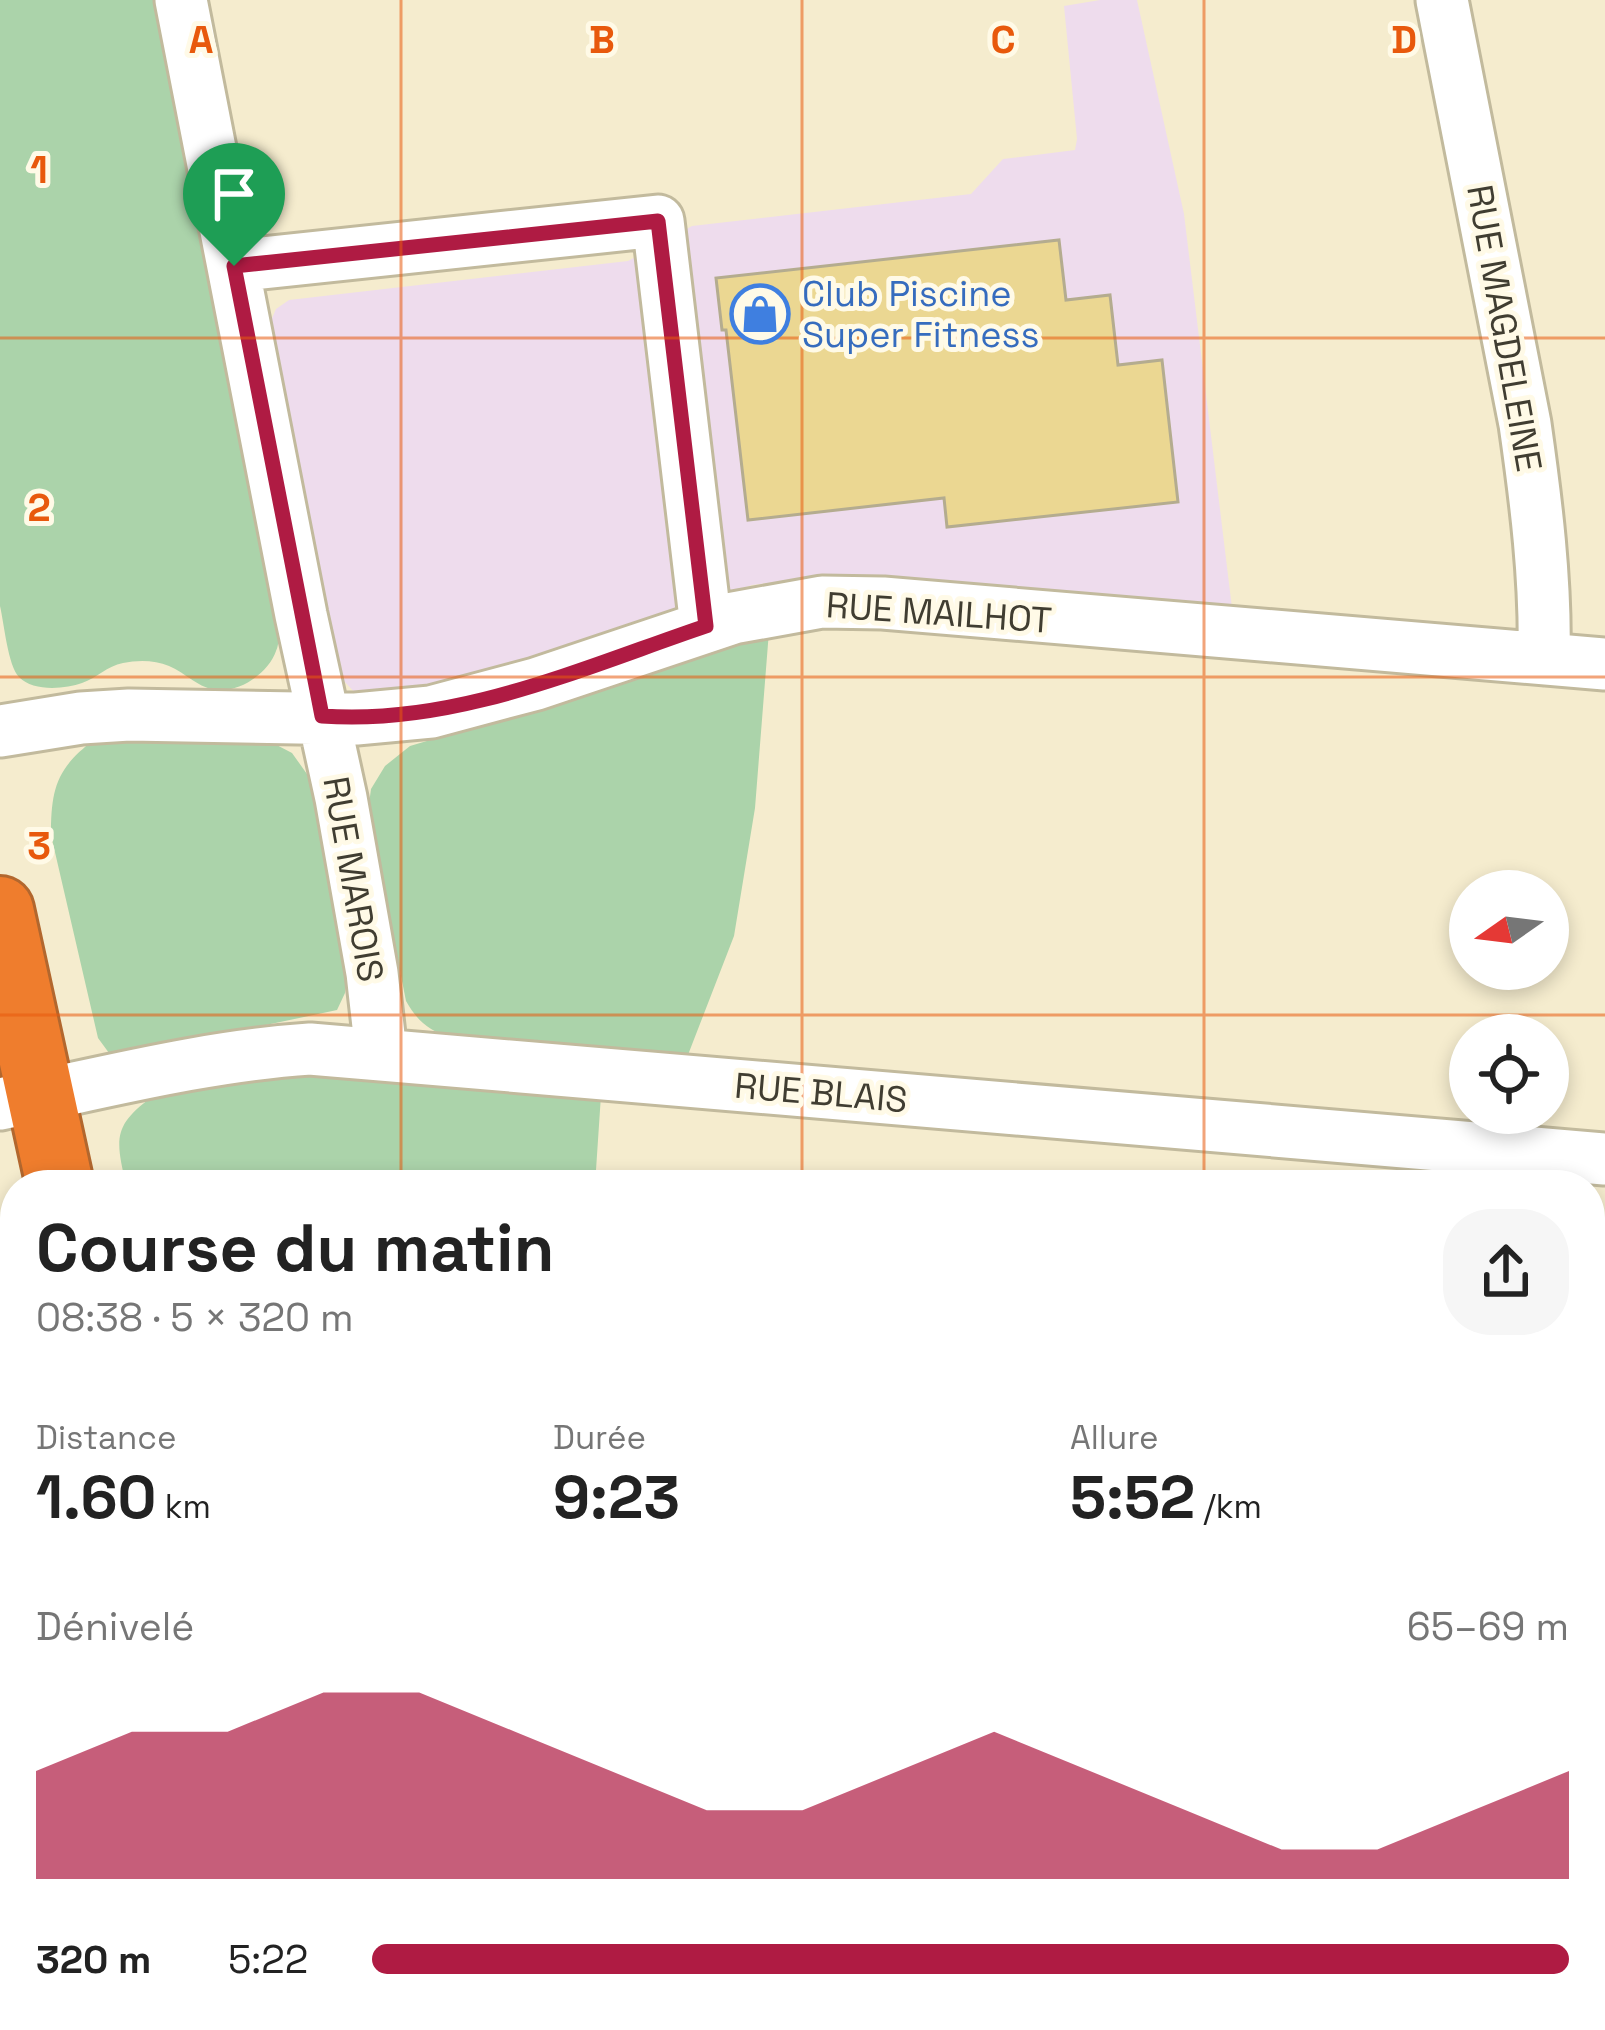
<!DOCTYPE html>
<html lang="fr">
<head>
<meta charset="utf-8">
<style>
	body { margin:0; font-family:"Space Grotesk",sans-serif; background:#f6f6f6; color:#222; height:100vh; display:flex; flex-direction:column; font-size:45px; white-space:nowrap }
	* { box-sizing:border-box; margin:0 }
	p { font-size:39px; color:#767676 }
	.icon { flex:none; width:66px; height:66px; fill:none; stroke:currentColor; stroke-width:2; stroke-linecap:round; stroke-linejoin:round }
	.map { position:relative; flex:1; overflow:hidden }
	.sheet { position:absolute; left:0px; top:1170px; width:1605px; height:861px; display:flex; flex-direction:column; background:#fff; border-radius:48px 48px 0 0; box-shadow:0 6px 18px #0003 }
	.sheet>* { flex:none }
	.needle { width:78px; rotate:256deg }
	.controls { position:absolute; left:1449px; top:870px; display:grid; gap:24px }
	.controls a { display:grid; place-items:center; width:120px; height:120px; border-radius:50%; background:#fff; box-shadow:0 6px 18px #0003; font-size:60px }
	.pin { position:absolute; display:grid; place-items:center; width:102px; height:102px; color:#fff; margin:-123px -51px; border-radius:50% 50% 50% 0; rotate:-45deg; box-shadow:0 0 12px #0007 }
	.pin .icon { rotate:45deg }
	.round { display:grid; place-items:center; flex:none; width:126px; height:126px; border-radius:48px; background:#f6f6f6 }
	.summary { display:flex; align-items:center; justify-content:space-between; height:204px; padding:0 36px }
	h1 { font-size:66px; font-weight:700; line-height:90px }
	.stats { display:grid; grid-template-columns:repeat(3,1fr); gap:18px; height:204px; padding:12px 36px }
	.stats div { display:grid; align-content:center }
	.stats b { font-size:60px; font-weight:700 }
	.stats small { font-size:33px; font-weight:400 }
	.stats p { font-size:33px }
	.chart { height:336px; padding:24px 36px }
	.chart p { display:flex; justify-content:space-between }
	.chart svg { width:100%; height:216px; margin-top:12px; fill:#af1b43; opacity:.7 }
	ul { padding:0 36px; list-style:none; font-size:39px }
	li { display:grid; grid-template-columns:192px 144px 1fr; align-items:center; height:90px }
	li i { height:30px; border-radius:15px; background:#af1b43 }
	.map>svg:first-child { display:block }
	.commercial { fill:#eedced }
	.built { fill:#ece1bc }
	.green { fill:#abd3aa }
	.building { fill:#ebd792; stroke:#b4ac8f; stroke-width:3 }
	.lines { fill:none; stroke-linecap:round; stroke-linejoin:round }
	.minor-casing { stroke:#c2ba9d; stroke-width:57 }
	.highway-casing { stroke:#b2672e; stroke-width:72 }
	.path { stroke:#bdb59d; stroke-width:6; stroke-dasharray:9 9; stroke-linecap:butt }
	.minor { stroke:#fff; stroke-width:51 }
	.highway { stroke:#ef7d2d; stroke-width:66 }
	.route-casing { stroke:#fff; stroke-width:24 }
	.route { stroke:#af1b43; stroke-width:15 }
	.grid { fill:none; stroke:#e8590c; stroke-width:3; stroke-opacity:0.55 }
	.labels { text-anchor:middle; stroke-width:10; stroke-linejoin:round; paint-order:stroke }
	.shop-label { font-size:36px; fill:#366cbe; stroke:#fffae7; text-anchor:start }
	.street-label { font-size:36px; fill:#403d31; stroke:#fffae7 }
	.grid-label { font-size:39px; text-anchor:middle; font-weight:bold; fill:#e8590c; stroke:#fffae7; stroke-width:10; stroke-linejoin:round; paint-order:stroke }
</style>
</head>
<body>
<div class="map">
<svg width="1605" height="2030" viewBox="0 0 1605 2030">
	<rect width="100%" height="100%" fill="#f5ecce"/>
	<path class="commercial" d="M 1100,0 L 1137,0 L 1184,214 L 1232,608 L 852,577 L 784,581 L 752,585 L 508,670 L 406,695 L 356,694 L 344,681 L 336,665 L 270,323 L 276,309 L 289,300 L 628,261 L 692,226 L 971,194 L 1003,159 L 1075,150 L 1077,139 L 1064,6 Z"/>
	<path class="built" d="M 0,1231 L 15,1270 L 15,1715 L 0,1712 Z
		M 1590,1431 L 1605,1432 L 1605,1587 L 1590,1586 Z
		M 1590,1619 L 1605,1620 L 1605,2030 L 313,2030 L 310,2016 L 1590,2016 Z
		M 0,1798 L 15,1798 L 15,2016 L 178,2016 L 181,2030 L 13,2030 L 11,2007 L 0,2007 Z"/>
	<path class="green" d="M 0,0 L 155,0 L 278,623 C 278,633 280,642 276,651 C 269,672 241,692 218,690 C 199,689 186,673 169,666 C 155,660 138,660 123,663 C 107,666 97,678 82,683 C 65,689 33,692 19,677 C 8,666 4,623 0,606 Z
		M 769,631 L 755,808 L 734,936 L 686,1060 L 450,1038 C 429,1030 417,1021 406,1001 L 368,811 L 371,789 L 385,766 L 410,746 L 501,719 Z
		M 94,740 L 267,740 L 292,753 L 307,774 L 319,812 L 349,965 L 345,993 L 337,1010 L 125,1055 L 109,1053 L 98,1038 L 51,835 C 51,790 56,768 94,740 Z
		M 289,1065 L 601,1095 L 595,1185 L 126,1185 C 116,1140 112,1126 152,1097 Z"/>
	<path class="building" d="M 1059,240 L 1066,300 L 1110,295 L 1118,365 L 1162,360 L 1178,502 L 947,527 L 944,498 L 748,520 L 726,330 L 722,330 L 716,278 Z
		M 1590,1437 L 1605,1439 L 1605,1526 L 1590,1525 Z
		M 1590,1854 L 1605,1855 L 1605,1986 L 1590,1984 Z"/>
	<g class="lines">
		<defs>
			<path id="minor" d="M 181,0 L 301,615 L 341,798 L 372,973 L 379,1035 L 378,1054
				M 1442,0 L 1525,424 C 1536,501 1546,581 1544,659
				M 234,266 L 658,221 L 706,626
				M 0,731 L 81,718 L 129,715 L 356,719 L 431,712 L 536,684 L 733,618 L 822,602 L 883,603 L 1605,664
				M 0,1104 C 102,1083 205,1056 310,1049 L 1605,1159
				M 0,1587 L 15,1581
				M 1590,1605 L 1605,1606
				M 0,1746 L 15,1747"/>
			<path id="highway" d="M 0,910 L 60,1185
				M 242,2016 L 245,2030"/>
		</defs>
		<use href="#minor" class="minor-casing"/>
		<use href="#highway" class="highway-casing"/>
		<path class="path" d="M 1590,1525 L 1591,1525
			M 1390,2025 L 1391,2016
			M 1446,2030 L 1447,2016"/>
		<use href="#minor" class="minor"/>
		<use href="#highway" class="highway"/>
	</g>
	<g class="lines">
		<defs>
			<path id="route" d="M 658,221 L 706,626 C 582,668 455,726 322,716 L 234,266 Z"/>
		</defs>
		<use href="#route" class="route-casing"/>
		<use href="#route" class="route"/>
	</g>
	<path class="grid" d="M 401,0 L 401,1185M 802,0 L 802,1185M 1204,0 L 1204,1185M 0,338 L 1605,338M 0,677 L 1605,677M 0,1015 L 1605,1015M 0,1353 L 15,1353M 1590,1353 L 1605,1353M 0,1692 L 15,1692M 1590,1692 L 1605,1692M 401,2016 L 401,2030M 802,2016 L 802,2030M 1204,2016 L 1204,2030"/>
	<defs>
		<symbol id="shop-ring" viewBox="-11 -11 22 22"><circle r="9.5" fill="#fffae7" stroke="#3f7fe0" stroke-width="1.5"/><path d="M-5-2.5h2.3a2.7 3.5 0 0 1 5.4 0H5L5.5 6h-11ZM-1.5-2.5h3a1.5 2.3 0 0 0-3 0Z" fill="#3f7fe0"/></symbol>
	</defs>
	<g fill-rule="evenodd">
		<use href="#shop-ring" x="727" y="281" width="66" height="66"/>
	</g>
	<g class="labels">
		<g class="shop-label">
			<text x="802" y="306">Club Piscine<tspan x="802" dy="41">Super Fitness</tspan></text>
		</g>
		<g class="street-label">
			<text transform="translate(1505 328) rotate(80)" y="13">RUE MAGDELEINE</text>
			<text transform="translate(939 612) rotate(4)" y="13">RUE MAILHOT</text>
			<text transform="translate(354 879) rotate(80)" y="13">RUE MAROIS</text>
			<text transform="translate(821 1092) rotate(5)" y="13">RUE BLAIS</text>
		</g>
	</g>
	<g class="grid-label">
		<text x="201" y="53">A</text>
		<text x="602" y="53">B</text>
		<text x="1003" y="53">C</text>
		<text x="1404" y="53">D</text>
		<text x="39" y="183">1</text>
		<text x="39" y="521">2</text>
		<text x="39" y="859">3</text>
	</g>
</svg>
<div class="controls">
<a><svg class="needle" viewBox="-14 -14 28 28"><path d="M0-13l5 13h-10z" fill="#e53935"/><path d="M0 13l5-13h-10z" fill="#767676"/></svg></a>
<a><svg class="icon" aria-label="locate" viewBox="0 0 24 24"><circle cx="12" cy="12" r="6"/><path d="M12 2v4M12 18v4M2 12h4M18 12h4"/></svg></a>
</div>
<div class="pin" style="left:234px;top:266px;background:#1e9e55"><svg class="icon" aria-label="arrive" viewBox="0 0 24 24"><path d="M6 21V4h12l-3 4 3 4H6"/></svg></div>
<section class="sheet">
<div class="summary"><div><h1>Course du matin</h1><p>08:38 · 5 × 320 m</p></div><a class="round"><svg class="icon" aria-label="share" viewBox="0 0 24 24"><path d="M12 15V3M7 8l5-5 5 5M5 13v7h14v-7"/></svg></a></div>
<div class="stats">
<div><p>Distance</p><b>1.60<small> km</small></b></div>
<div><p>Durée</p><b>9:23</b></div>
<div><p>Allure</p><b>5:52<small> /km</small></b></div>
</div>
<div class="chart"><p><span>Dénivelé</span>65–69 m</p>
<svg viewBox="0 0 160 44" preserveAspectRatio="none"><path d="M0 44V22L10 14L20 14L30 6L40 6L50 14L60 22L70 30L80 30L90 22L100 14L110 22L120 30L130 38L140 38L150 30L160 22V44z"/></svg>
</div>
<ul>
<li><b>320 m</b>5:22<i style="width:100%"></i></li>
</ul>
</section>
</div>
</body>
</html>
